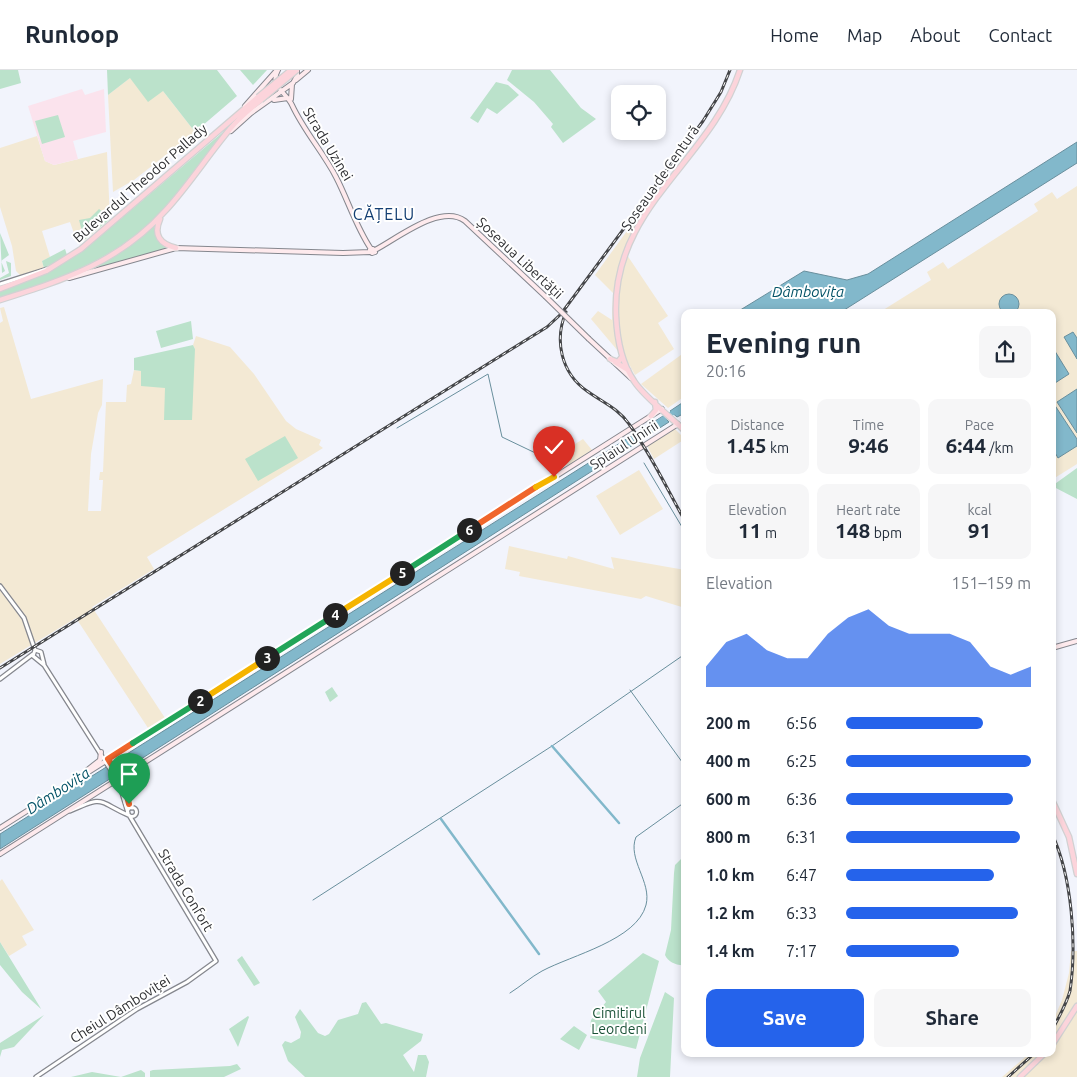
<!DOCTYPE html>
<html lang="en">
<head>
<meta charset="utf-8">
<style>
	body { margin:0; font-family:Ubuntu,sans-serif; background:#f6f6f7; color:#1f2937; height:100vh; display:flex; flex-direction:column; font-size:19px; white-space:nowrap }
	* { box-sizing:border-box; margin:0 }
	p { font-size:16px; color:#747a83 }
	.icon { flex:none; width:28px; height:28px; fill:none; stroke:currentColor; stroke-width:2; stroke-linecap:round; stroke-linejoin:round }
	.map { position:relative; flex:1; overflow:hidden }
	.side { position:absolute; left:681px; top:239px; width:375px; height:748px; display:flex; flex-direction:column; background:#fff; border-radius:10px; box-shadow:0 2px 8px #0003 }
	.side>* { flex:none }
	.buttons { position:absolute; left:611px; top:15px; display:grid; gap:10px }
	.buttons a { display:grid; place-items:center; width:55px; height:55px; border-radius:10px; background:#fff; box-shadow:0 2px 8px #0003; font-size:25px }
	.pin { position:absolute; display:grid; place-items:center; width:42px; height:42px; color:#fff; margin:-51px -21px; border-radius:50% 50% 50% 0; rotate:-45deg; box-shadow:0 0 5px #0007 }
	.pin .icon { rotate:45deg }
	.km { position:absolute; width:25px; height:25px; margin:-12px; border-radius:50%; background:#222; color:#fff; font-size:14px; line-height:25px; text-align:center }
	.round { display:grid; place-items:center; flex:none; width:52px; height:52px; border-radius:10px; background:#f6f6f7 }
	.summary { display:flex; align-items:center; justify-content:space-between; height:85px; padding:0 25px }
	h1 { font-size:28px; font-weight:700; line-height:38px }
	.stats { display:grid; grid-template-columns:repeat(3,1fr); gap:8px; height:85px; padding:5px 25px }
	.stats div { display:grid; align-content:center; border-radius:10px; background:#f6f6f7; text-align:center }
	.stats b { font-size:21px; font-weight:700 }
	.stats small { font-size:14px; font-weight:400 }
	.stats p { font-size:14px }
	.chart { height:140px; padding:10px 25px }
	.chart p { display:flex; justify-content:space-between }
	.chart svg { width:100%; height:90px; margin-top:5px; fill:#2563eb; opacity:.7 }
	.action { display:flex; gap:10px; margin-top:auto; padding:10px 25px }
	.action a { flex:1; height:58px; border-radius:10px; background:#2563eb; color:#fff; font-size:20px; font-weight:700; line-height:58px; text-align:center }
	.action a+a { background:#f6f6f7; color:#1f2937 }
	ul { padding:0 25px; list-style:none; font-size:16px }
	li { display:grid; grid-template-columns:80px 60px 1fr; align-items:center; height:38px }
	li i { height:12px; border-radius:6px; background:#2563eb }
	header { display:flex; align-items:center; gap:30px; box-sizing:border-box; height:70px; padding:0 25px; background:#fff; border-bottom:1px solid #e0e1e3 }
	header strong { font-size:24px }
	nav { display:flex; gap:28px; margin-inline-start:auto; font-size:18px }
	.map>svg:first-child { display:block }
	.industrial { fill:#f3e9d4 }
	.education { fill:#fbe3ed }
	.green { fill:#bbe2cb }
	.water { fill:#82b8cb; stroke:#698f9d }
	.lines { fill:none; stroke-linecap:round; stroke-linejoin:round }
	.stream { stroke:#698f9d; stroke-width:1 }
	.canal { stroke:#82b8cb; stroke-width:2.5 }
	.river { stroke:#82b8cb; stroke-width:5 }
	.tertiary-casing { stroke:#85878e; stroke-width:5.5 }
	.secondary-casing { stroke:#85878e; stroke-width:6 }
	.primary-casing { stroke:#d1d1d2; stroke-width:7 }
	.tertiary { stroke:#fff; stroke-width:3 }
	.secondary { stroke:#feeaed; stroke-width:4 }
	.primary { stroke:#fcd4db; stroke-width:4.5 }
	.rail-casing { stroke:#454649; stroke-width:3 }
	.rail { stroke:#fff; stroke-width:1; stroke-dasharray:4; stroke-linecap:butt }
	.secondary-bridge-casing { stroke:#85878e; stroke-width:6; stroke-linecap:butt }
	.primary-bridge-casing { stroke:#d1d1d2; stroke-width:7; stroke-linecap:butt }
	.secondary-bridge { stroke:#feeaed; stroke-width:4 }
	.primary-bridge { stroke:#fcd4db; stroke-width:4.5 }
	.split-1-casing { stroke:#fff; stroke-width:10 }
	.split-2-casing { stroke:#fff; stroke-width:10 }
	.split-3-casing { stroke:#fff; stroke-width:10 }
	.split-4-casing { stroke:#fff; stroke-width:10 }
	.split-5-casing { stroke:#fff; stroke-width:10 }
	.split-6-casing { stroke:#fff; stroke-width:10 }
	.split-7-casing { stroke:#fff; stroke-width:10 }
	.split-8-casing { stroke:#fff; stroke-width:10 }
	.split-1 { stroke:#f0652b; stroke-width:6 }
	.split-2 { stroke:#22a559; stroke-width:6 }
	.split-3 { stroke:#f5b400; stroke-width:6 }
	.split-4 { stroke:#22a559; stroke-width:6 }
	.split-5 { stroke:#f5b400; stroke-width:6 }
	.split-6 { stroke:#22a559; stroke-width:6 }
	.split-7 { stroke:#f0652b; stroke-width:6 }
	.split-8 { stroke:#f5b400; stroke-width:6 }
	.labels { text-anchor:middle; stroke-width:4; stroke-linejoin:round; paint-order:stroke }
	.street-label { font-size:14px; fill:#2e2f32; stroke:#fff }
	.park-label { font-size:14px; fill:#195136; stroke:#fff }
	.water-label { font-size:15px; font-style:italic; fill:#035266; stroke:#fff }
	.quarter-label { font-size:16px; letter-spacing:1px; fill:#133e72; stroke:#fff }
</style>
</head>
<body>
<header>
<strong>Runloop</strong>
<nav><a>Home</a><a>Map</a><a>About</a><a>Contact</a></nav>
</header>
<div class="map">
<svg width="1077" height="1007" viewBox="0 0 1077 1007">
	<rect width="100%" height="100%" fill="#f2f4fc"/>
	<path class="industrial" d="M 131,7 L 163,21 L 195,62 L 134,110 L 113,122 L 108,25 Z
		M 37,66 L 45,91 L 54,95 L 107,82 L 110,149 L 80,174 L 77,172 L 70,152 L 42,161 L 50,187 L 42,191 L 44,198 L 21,206 L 16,201 L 12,176 L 0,137 L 0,78 Z
		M 1077,116 L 1077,394 L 1053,409 L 1052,242 L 880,242 L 931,210 L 927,202 L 943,192 L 948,199 L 1038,141 L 1034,134 L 1052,122 L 1057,129 Z
		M 632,154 L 638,159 L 627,185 L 668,246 L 658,253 L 674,279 L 635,305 L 622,281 L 618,281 L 591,249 L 598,241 L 612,250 L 613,223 L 595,205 Z
		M 4,237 L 31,329 L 103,309 L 102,335 L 98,343 L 91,384 L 88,441 L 101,441 L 103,410 L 99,410 L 100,402 L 103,402 L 106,332 L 126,332 L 127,315 L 131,314 L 134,300 L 141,301 L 195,279 L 193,275 L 196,266 L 230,277 L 254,304 L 286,351 L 296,359 L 321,370 L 319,375 L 323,378 L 147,487 L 154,499 L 92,537 L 165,648 L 148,658 L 76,548 L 0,594 L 0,253 L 3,251 L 0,238 Z
		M 685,282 L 685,326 L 668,338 L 641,314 Z
		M 675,359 L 685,369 L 654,389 L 647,376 Z
		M 583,369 L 592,380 L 567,396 L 559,384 Z
		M 639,400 L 663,439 L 620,465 L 596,426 Z
		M 509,476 L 567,489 L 568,486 L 614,499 L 611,487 L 685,500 L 685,538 L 646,526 L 641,529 L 519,506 L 520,502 L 505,499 Z
		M 2,809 L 34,860 L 22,866 L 27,875 L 9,886 L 0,872 L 0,811 Z
		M 1071,881 L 1077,881 L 1077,1007 L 1002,1007 L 1030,983 L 1052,982 L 1053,951 L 1062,930 L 1069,903 Z"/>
	<path class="education" d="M 82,19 L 85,25 L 104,19 L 106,62 L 73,71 L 78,89 L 54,95 L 45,91 L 28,36 Z"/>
	<path class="green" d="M 0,0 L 18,0 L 21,13 L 0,19 Z
		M 107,0 L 217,0 L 237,26 L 195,62 L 163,21 L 148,32 L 130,8 L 108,25 Z
		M 240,0 L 267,0 L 253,15 Z
		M 512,0 L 550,0 L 581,38 L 596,49 L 563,73 L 551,57 L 553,54 L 534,32 L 507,10 Z
		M 496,12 L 508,15 L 519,25 L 497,44 L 487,38 L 478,53 L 470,48 Z
		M 58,45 L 65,67 L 42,74 L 35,51 Z
		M 229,57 C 206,85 186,117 160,143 C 116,189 60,209 0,227 L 0,221 L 43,205 L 85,179 Z
		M 99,139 L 105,144 L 110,141 L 110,149 L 79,174 L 76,171 L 83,165 L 79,150 L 90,148 Z
		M 154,155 L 156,167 L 168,178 L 87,202 L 128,177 Z
		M 0,163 L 9,185 L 1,191 L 5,201 L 2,203 Z
		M 65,179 L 67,185 L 66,187 L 44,198 L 42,191 Z
		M 6,191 L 11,193 L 11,206 L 0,210 L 0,208 L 9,203 Z
		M 191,251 L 193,269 L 161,278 L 156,261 Z
		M 193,275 L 195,279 L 192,350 L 164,350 L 165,318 L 141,316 L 141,301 L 134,300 L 134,288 Z
		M 285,366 L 298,388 L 258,411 L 245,389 Z
		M 1077,398 L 1077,429 L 1052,416 Z
		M 332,617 L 338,626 L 330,632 L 325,622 Z
		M 685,785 L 685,895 C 677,896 668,892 665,885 L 671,860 L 674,803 L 675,795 Z
		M 0,872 L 40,937 L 41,939 L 22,922 L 0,895 Z
		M 643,883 L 659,891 L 636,979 L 590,968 L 593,958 L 590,957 L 591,950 L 606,932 L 598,921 Z
		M 242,886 L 260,913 L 254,916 L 237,890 Z
		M 665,922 L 674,928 L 670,1007 L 637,1007 L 640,988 Z
		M 366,932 L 381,954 L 386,953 L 423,964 L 421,971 L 403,985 L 414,1002 L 418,985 L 426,985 L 429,992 L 426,1007 L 305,1007 L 288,991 L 282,975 L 285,971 L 291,973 L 300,968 L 301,962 L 295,947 L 300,939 L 318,963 L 325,966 L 329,964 L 338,950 L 358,944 L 362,933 Z
		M 44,945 L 14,977 L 2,980 L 0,987 L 0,973 Z
		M 248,946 L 249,947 L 238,977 L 229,959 Z
		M 574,956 L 587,965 L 579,980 L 560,969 Z
		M 237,994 L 241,999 L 224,1007 L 150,1007 L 150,1001 L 153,1000 L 230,996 Z
		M 141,1000 L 145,1003 L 145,1007 L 71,1007 L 92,1002 L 121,1007 Z"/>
	<path class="water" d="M 1077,72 L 1077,93 L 841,242 L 737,242 L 804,201 L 847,210 L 868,204 Z
		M999 234a10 10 0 1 1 20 0a10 10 0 1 1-20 0Z
		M 1073,262 L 1077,268 L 1077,289 L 1064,267 Z
		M 1053,278 L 1069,304 L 1055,313 L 1053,310 Z
		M 1077,319 L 1077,363 L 1057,332 Z
		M 685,331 L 685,343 L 677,347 L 670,341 Z
		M 1054,334 L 1077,369 L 1077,376 L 1058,388 L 1053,379 L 1052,335 Z
		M 663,346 L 669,352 L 0,779 L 0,764 Z"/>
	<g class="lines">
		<path class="stream" d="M 397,358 L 488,304 L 502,367 L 548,389
			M 644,393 L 685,462
			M 630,620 L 685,696
			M 313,830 L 552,676 L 685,584
			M 510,923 C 521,916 531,907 542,901 C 572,885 637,870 646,835 C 652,812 627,789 636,767 L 685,732"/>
		<path class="canal" d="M 552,676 L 619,753
			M 441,749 L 539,884"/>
		<path class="river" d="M 660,351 L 685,335"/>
		<defs>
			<path id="tertiary" d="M 0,214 L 47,199
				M 0,516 L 24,548 L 35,580 L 33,586 L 44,595 L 119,713 L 128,743
				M 35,580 L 41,582 L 44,594
				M 0,609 L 33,584
				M 108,690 L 124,714 L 132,738
				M 128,723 L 132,711 L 144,694
				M127.5 742a4.5 4.5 0 1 1 9 0a4.5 4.5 0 1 1-9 0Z
				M 70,741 C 105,725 97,731 128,745
				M 36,1007 L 137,939 L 187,912 L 216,891 L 129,745"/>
			<path id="secondary" d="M 278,0 C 269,16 286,22 292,35 C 304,61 323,82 336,107 C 348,130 356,157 371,179
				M 296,10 L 308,0
				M 291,29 L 292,14
				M 274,30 L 288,28
				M 245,36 L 277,0
				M 231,61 L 251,43 L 293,13 L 297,6 L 297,0
				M 373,179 L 375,182 L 372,183 L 370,180 Z
				M 375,180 C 398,168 441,133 465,151 L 545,226
				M 69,208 L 176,178 L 343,183 L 370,182
				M 589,269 L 631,308
				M 1052,578 L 1077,571
				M 86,701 L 100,690 L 101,682
				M 0,758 L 662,339
				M 0,784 L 678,354"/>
			<path id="primary" d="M 160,149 C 153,165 160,174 176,178
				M 0,219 L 46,201 L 81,179 L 258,27
				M 0,230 C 64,210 120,192 166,140 C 189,115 208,85 230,59 C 239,48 250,39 261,30
				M 610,289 L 618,292 L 622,287
				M 615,292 L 628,300
				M 651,346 L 656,340 L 655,332
				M 685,361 C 671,347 644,327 634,311 C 621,292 617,268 616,246 C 611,137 710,92 740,0
				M 1052,730 L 1069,767 L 1077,804
				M 1052,975 L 1077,936
				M 1020,1007 L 1046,982"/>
		</defs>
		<use href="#tertiary" class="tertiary-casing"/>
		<use href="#secondary" class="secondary-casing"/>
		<use href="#primary" class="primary-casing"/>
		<use href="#tertiary" class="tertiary"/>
		<use href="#secondary" class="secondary"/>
		<use href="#primary" class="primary"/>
		<defs>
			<path id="rail" d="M 566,242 C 554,270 561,303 587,321 C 602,332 618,338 629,354 C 651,384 667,419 685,451
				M 0,598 L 547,257 L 561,244 L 703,51 L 721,22 L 730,0
				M 1052,764 C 1072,806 1077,875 1070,921 C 1066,935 1059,947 1052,960
				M 1008,1007 L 1036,982"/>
		</defs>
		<use href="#rail" class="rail-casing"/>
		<use href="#rail" class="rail"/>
		<defs>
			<path id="secondary-bridge" d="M 545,226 L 589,269"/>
			<path id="primary-bridge" d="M 258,27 L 291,0
				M 261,30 L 297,0"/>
		</defs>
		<use href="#secondary-bridge" class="secondary-bridge-casing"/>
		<use href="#primary-bridge" class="primary-bridge-casing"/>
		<use href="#secondary-bridge" class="secondary-bridge"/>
		<use href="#primary-bridge" class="primary-bridge"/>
	</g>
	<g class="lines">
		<defs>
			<path id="split-1" d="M 129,734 L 124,714 L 108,689 L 133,673"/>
			<path id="split-2" d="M 133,673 L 200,631"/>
			<path id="split-3" d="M 200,631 L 267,588"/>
			<path id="split-4" d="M 267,588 L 335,545"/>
			<path id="split-5" d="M 335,545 L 402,503"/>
			<path id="split-6" d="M 402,503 L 469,460"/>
			<path id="split-7" d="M 469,460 L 536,417"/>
			<path id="split-8" d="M 536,417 L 554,407"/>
		</defs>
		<use href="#split-1" class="split-1-casing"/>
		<use href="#split-2" class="split-2-casing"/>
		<use href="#split-3" class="split-3-casing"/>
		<use href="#split-4" class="split-4-casing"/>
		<use href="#split-5" class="split-5-casing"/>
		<use href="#split-6" class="split-6-casing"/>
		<use href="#split-7" class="split-7-casing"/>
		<use href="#split-8" class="split-8-casing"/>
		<use href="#split-1" class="split-1"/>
		<use href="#split-2" class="split-2"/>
		<use href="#split-3" class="split-3"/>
		<use href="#split-4" class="split-4"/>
		<use href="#split-5" class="split-5"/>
		<use href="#split-6" class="split-6"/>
		<use href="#split-7" class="split-7"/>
		<use href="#split-8" class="split-8"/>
	</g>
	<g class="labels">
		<g class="street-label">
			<text transform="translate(328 74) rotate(59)" y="5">Strada Uzinei</text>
			<text transform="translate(660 108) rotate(-55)" y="5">Șoseaua de Centură</text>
			<text transform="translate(140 113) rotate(-41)" y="5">Bulevardul Theodor Pallady</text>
			<text transform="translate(520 188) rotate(43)" y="5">Șoseaua Libertății</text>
			<text transform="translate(624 375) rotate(-33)" y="5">Splaiul Unirii</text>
			<text transform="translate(186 820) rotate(59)" y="5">Strada Confort</text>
			<text transform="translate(120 939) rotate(-32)" y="5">Cheiul Dâmboviței</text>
		</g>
		<g class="park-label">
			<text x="619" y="948">Cimitirul<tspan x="619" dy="16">Leordeni</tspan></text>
		</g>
		<g class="water-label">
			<text x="808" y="227">Dâmbovița</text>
			<text transform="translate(58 721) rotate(-33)" y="5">Dâmbovița</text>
		</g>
		<g class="quarter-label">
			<text x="384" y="150">CĂȚELU</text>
		</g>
	</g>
</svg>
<div class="buttons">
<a><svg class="icon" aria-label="locate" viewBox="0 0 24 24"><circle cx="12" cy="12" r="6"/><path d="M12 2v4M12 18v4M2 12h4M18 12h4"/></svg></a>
</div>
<div class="pin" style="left:129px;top:734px;background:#1e9e55"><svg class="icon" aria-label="arrive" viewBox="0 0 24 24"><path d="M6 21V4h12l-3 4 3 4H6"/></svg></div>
<div class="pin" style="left:554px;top:407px;background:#d93025"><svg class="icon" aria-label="check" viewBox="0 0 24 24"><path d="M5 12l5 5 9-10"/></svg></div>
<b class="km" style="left:200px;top:631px">2</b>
<b class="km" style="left:267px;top:588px">3</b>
<b class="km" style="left:335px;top:545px">4</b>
<b class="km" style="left:402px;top:503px">5</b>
<b class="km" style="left:469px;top:460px">6</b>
<section class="side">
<div class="summary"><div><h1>Evening run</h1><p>20:16</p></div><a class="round"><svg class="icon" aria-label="share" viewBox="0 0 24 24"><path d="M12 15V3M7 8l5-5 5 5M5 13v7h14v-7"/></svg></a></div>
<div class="stats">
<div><p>Distance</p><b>1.45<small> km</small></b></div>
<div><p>Time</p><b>9:46</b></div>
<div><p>Pace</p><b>6:44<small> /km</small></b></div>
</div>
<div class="stats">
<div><p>Elevation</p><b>11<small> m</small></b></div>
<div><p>Heart rate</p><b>148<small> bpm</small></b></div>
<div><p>kcal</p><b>91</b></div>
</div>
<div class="chart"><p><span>Elevation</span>151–159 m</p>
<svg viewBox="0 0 160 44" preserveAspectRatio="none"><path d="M0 44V34L10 22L20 18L30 26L40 30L50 30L60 18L70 10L80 6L90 14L100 18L110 18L120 18L130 22L140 34L150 38L160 34V44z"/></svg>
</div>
<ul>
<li><b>200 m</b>6:56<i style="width:74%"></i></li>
<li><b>400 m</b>6:25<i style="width:100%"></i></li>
<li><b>600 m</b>6:36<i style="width:90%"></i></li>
<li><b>800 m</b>6:31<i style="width:94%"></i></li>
<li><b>1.0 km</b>6:47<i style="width:80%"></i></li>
<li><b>1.2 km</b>6:33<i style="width:93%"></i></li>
<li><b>1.4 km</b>7:17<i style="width:61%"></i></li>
</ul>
<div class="action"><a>Save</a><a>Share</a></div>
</section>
</div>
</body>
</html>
